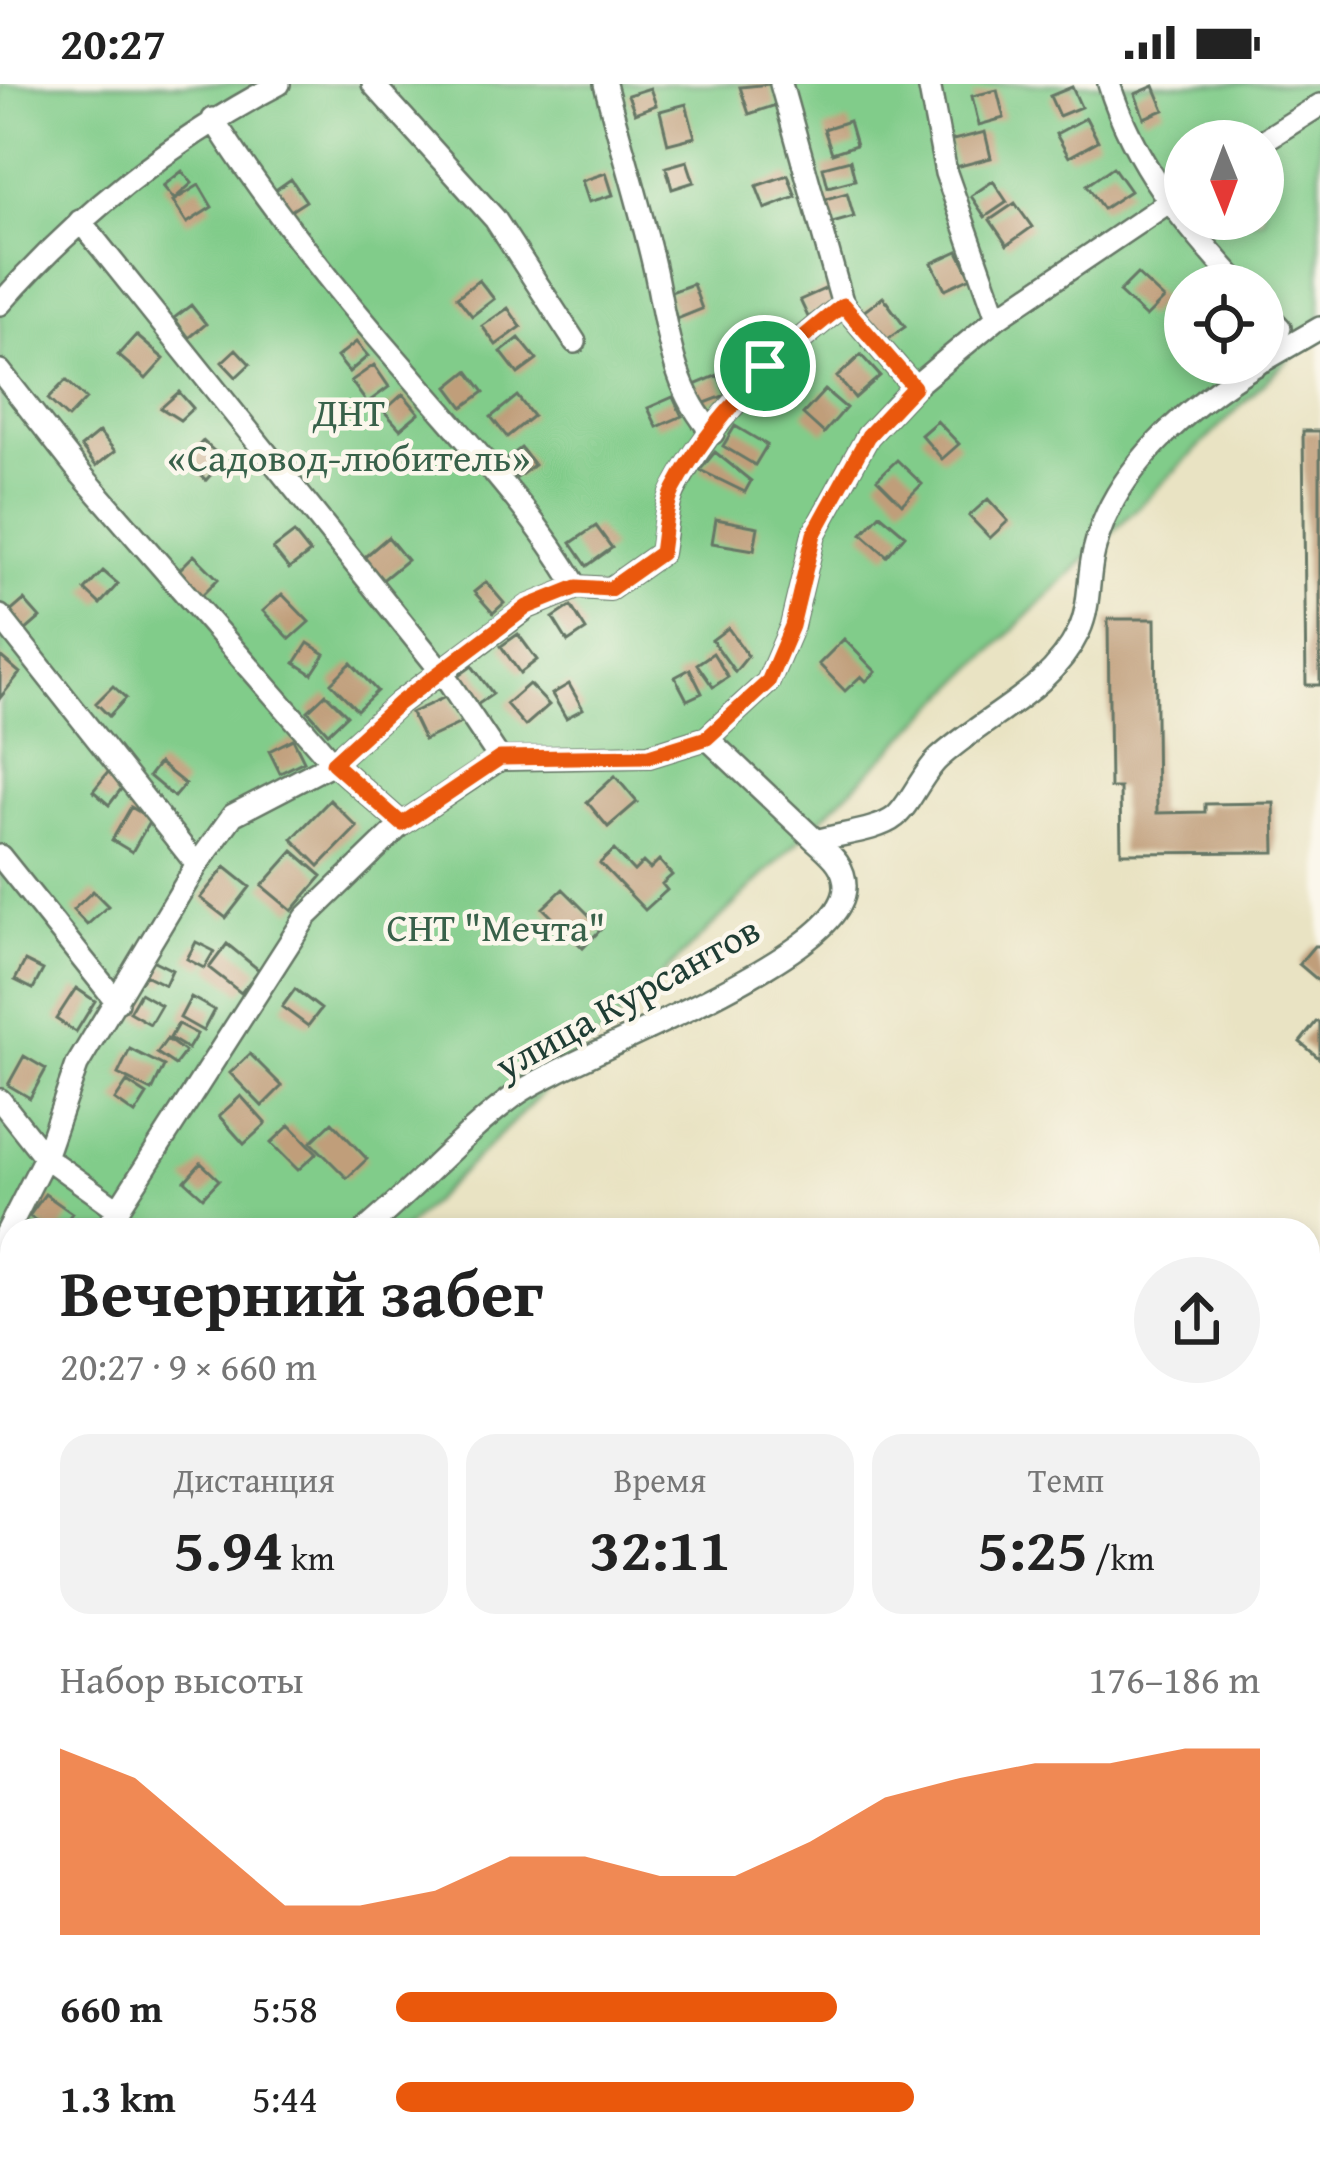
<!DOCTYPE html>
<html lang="ru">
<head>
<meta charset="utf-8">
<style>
	body { margin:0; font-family:"Gentium Book Plus",serif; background:#f2f2f2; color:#222; height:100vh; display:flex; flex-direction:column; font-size:45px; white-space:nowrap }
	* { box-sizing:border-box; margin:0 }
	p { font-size:39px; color:#767676 }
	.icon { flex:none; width:66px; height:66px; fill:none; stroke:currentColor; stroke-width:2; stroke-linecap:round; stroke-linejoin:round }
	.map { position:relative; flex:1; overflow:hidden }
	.drawer { position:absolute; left:0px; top:1134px; width:1320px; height:951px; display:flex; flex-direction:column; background:#fff; border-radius:36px 36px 0 0; box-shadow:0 6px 18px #0003 }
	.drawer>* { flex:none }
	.needle { width:78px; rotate:179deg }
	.controls { position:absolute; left:1164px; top:36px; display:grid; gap:24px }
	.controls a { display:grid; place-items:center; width:120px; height:120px; border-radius:50%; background:#fff; box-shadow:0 6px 18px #0003; font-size:60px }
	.pin { position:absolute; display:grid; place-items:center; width:102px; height:102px; color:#fff; margin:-51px; border:6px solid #fff; border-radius:50%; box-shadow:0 3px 12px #0007 }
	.round { display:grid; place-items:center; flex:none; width:126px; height:126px; border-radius:63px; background:#f2f2f2 }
	.headline { display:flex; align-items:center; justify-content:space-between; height:204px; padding:0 60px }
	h1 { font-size:66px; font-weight:600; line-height:90px }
	.figures { display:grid; grid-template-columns:repeat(3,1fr); gap:18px; height:204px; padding:12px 60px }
	.figures div { display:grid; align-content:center; border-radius:30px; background:#f2f2f2; text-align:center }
	.figures b { font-size:60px; font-weight:600 }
	.figures small { font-size:33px; font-weight:400 }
	.figures p { font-size:33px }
	.chart { height:336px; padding:24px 60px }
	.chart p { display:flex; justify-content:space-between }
	.chart svg { width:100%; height:216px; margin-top:12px; fill:#ea580c; opacity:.7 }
	ul { padding:0 60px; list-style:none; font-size:39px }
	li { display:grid; grid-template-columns:192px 144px 1fr; align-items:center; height:90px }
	li i { height:30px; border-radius:15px; background:#ea580c }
	.status { display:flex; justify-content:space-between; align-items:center; height:84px; padding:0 60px; background:#fff; direction:ltr }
	.status svg { height:33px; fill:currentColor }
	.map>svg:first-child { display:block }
	.green { fill:#81cc8a; stroke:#50845f; stroke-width:3; fill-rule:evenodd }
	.building { fill:#c09e7a }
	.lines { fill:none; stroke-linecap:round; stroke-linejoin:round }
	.service-casing { stroke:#676; stroke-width:15 }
	.minor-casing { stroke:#676; stroke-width:26 }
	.path { stroke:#676; stroke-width:3; stroke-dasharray:3 9; stroke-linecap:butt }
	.service { stroke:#fff; stroke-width:10 }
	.minor { stroke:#fff; stroke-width:21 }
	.route-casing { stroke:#fff; stroke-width:24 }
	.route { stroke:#ea580c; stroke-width:15 }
	.labels { text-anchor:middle; stroke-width:9; stroke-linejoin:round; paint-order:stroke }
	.park-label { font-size:39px; fill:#38614a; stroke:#fbf7ec }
	.street-label { font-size:39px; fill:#1f3d34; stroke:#fbf7ec }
</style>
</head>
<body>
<div class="status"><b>20:27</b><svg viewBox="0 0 49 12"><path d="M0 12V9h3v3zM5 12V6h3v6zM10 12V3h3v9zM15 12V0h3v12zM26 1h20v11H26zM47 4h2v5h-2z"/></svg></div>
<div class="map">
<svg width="1320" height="2084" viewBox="0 0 1320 2084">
	<rect width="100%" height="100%" fill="#fbf7ec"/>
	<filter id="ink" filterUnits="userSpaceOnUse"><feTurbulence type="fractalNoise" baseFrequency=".00833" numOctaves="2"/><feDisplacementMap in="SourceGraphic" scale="24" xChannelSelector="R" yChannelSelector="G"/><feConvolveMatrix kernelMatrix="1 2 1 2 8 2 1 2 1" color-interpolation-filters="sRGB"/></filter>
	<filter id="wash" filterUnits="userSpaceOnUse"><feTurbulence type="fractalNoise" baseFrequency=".004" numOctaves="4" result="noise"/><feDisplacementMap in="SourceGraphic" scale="48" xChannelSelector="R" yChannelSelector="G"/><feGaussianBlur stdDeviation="2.7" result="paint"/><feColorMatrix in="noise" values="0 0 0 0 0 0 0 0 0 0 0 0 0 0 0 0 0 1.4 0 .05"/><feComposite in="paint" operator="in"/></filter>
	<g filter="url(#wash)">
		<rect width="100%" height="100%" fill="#e9e3c3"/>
		<path class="green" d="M 0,0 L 1320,0 L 1320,244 L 403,1146 L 12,1146 L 12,2073 L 190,2073 L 191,2084 L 0,2084 ZM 1185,57 L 1263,57 L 1263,135 L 1185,135 ZM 1185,201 L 1263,201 L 1263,279 L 1185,279 Z"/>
		<g id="blocks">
			<path class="building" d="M 770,0 L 776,21 L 749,30 L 740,3 Z
				M 1154,2 L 1164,26 L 1144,34 L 1135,10 Z
				M 1072,3 L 1081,23 L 1059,32 L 1050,12 Z
				M 650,4 L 656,21 L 635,29 L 628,11 Z
				M 997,6 L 1004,34 L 979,41 L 972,12 Z
				M 686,20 L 695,53 L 668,60 L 660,27 Z
				M 1086,34 L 1098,57 L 1069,73 L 1056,50 Z
				M 849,37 L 856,61 L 832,69 L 824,45 Z
				M 985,48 L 991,74 L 956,83 L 949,57 Z
				M 850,76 L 855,96 L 828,103 L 823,83 Z
				M 687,77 L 694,98 L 672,105 L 666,83 Z
				M 1113,83 L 1130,107 L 1103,125 L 1087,101 Z
				M 182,87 L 192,99 L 174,115 L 163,102 Z
				M 606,89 L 613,111 L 589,118 L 582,97 Z
				M 788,91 L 796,113 L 765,125 L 756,102 Z
				M 291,95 L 306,117 L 289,128 L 274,107 Z
				M 993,97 L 1007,118 L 985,133 L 971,112 Z
				M 199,101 L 212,123 L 187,139 L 173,117 Z
				M 847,109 L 854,133 L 829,140 L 822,116 Z
				M 1015,119 L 1032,143 L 1007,161 L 990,136 Z
				M 958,167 L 971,193 L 945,205 L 932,179 Z
				M 1137,190 L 1164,215 L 1146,233 L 1119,208 Z
				M 479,196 L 494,215 L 472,232 L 457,213 Z
				M 693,200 L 702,225 L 677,235 L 668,209 Z
				M 827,204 L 835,221 L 808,233 L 800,216 Z
				M 883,213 L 905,243 L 885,257 L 863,228 Z
				M 191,221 L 206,240 L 189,254 L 174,234 Z
				M 508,224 L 521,243 L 496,261 L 482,242 Z
				M 136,251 L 164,275 L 146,295 L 118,271 Z
				M 519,254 L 537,276 L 518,290 L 501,268 Z
				M 356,258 L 368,272 L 349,288 L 337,273 Z
				M 236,265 L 250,280 L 236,293 L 222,278 Z
				M 861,271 L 880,292 L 855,314 L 837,293 Z
				M 374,281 L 389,303 L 367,319 L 351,297 Z
				M 468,287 L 484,308 L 463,323 L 448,303 Z
				M 718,291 L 726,311 L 700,321 L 692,302 Z
				M 66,296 L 86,315 L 68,334 L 48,315 Z
				M 825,306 L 846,324 L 824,349 L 803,330 Z
				M 179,308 L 193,324 L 180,336 L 161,324 Z
				M 403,310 L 419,329 L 400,345 L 384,327 Z
				M 517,312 L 533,332 L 507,353 L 491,333 Z
				M 673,313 L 682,332 L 657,343 L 648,324 Z
				M 937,337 L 959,360 L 942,375 L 921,351 Z
				M 735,342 L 767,361 L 755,381 L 723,362 Z
				M 1303,347 L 1320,347 L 1320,601 L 1306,601 Z
				M 99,348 L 115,367 L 96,382 L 81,363 Z
				M 203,357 L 224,376 L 206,396 L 185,376 Z
				M 521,364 L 534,381 L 517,394 L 504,377 Z
				M 715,368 L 751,397 L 745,408 L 700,386 Z
				M 897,376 L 922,400 L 902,420 L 877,395 Z
				M 988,415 L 1008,437 L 990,454 L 969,432 Z
				M 880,430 L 905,451 L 887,472 L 862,450 Z
				M 716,435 L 758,443 L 754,466 L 712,459 Z
				M 596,442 L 612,464 L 587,482 L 571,459 Z
				M 294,449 L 310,469 L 289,485 L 273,465 Z
				M 388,453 L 407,476 L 379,499 L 360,477 Z
				M 194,471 L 218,495 L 201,512 L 177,488 Z
				M 103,487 L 118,500 L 100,520 L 85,506 Z
				M 486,498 L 504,519 L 493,529 L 474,508 Z
				M 282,510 L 309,538 L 290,555 L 263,527 Z
				M 24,516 L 40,534 L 24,548 L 8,530 Z
				M 571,522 L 586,546 L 568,558 L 553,534 Z
				M 1108,535 L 1155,535 L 1157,729 L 1205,728 L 1205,720 L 1274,719 L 1275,768 L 1121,769 L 1120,704 L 1110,704 Z
				M 728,544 L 748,572 L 735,588 L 712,556 Z
				M 518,550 L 537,576 L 520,589 L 501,562 Z
				M 844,555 L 876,588 L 866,597 L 861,592 L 845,607 L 819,580 Z
				M 308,559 L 325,570 L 312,590 L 295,579 Z
				M 713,569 L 728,593 L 713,603 L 697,580 Z
				M 0,572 L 20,589 L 0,614 Z
				M 351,579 L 377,607 L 357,626 L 331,599 Z
				M 472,582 L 493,610 L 474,623 L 454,595 Z
				M 690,585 L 702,609 L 687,616 L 675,593 Z
				M 529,600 L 549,621 L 525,642 L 506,620 Z
				M 569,600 L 583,625 L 566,634 L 552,610 Z
				M 113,602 L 126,614 L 109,632 L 96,619 Z
				M 326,610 L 347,631 L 328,649 L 308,627 Z
				M 450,611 L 463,638 L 424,656 L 411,629 Z
				M 293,655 L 304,677 L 280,689 L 269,667 Z
				M 159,679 L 185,700 L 174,713 L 149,692 Z
				M 109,687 L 125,700 L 109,721 L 93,707 Z
				M 615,692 L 637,718 L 608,743 L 587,718 Z
				M 330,716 L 357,743 L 319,782 L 292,755 Z
				M 131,723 L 151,735 L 132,768 L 112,756 Z
				M 614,766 L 634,787 L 643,778 L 650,785 L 659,776 L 672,791 L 662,800 L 667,806 L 645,826 L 600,779 Z
				M 293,767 L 322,792 L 292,827 L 262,802 Z
				M 225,783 L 250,803 L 226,834 L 200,814 Z
				M 563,805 L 602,844 L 583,864 L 543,824 Z
				M 93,807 L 108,822 L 87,841 L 73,826 Z
				M 196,858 L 214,867 L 204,884 L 187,875 Z
				M 227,860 L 259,886 L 241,909 L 209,884 Z
				M 1314,862 L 1320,862 L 1320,898 L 1299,880 Z
				M 150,875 L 172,886 L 165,901 L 143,890 Z
				M 25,877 L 43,886 L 33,905 L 15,896 Z
				M 76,904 L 95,917 L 76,948 L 56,935 Z
				M 295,905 L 321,925 L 308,942 L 282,923 Z
				M 140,909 L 161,921 L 150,940 L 129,928 Z
				M 191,913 L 214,926 L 203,947 L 180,934 Z
				M 1316,938 L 1320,938 L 1320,975 L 1300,958 Z
				M 178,940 L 197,950 L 188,965 L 170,954 Z
				M 167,955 L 185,968 L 175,981 L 157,969 Z
				M 130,965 L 164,982 L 152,1007 L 118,990 Z
				M 250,970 L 282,1002 L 262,1022 L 230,989 Z
				M 24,972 L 46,985 L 30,1014 L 8,1001 Z
				M 127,998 L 147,1011 L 135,1030 L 115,1016 Z
				M 241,1012 L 266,1040 L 244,1060 L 219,1032 Z
				M 332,1038 L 367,1075 L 347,1094 L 311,1058 Z
				M 290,1041 L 317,1069 L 298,1086 L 271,1059 Z
				M 201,1079 L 219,1096 L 203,1113 L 185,1097 Z
				M 45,1110 L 72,1129 L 60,1146 L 49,1146 L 29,1132 Z
				M 0,1801 L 12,1801 L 12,1831 L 0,1831 Z
				M 0,1904 L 12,1904 L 12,1935 L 0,1935 Z
				M 0,1976 L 12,1976 L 12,2038 L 0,2038 Z
				M 249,2073 L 307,2073 L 307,2084 L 249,2084 Z
				M 562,2073 L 618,2073 L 618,2084 L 562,2084 Z
				M 724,2073 L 778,2073 L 778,2084 L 725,2084 Z
				M 1010,2073 L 1049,2073 L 1049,2084 L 1010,2084 Z"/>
		</g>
	</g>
	<g filter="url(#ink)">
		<use href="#blocks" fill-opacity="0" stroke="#676" stroke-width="3"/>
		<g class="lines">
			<defs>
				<path id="service" d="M 532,2073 L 532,2084
					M 813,2073 L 813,2084
					M 1066,2073 L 1066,2084"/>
				<path id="minor" d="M 373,0 L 495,135 L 575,258
					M 605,0 C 621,62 641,124 655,187 C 667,244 672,305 713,349
					M 781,0 L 843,221 L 914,303
					M 929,0 L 946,89 L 997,234
					M 1109,0 C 1135,82 1183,138 1240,201
					M 213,35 C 271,126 340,211 411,292 C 469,360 532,426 577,503
					M 1263,57 L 1320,21
					M 80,137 L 441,587 L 500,675
					M 0,220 C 77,132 175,54 279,0
					M 1263,226 L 1280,244
					M 1263,277 L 1320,244
					M 0,287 L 80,389 L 333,679 L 402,740
					M 0,532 L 197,781
					M 707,654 L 816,757
					M 0,772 L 117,918
					M 0,1016 L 45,1073 L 119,1126
					M 105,1146 L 306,833 L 402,740 L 500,675 L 649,672 L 707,654 L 768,598 L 792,542 L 814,450 L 868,352 L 914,303 L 997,234 L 1185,107
					M 365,1146 C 417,1103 462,1050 517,1010 C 571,971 847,874 845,802 C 845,781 830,770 816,757 C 837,750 878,747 895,733 C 909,722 922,690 938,675 C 986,631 1050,608 1079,547 C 1091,521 1087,494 1094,467 C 1113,385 1190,320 1259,279
					M 0,1162 L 45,1073 L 77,981 L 197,781 L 233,731 L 333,679 L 399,619 L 528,523 L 577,503 L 610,505 L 661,469 C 665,450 665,423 674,406 C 714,329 777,273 843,221
					M 0,1282 L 12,1268
					M 1308,1627 L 1320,1615
					M 1308,1663 L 1320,1651
					M 0,1955 L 12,1955
					M 1177,2073 L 1178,2084
					M 190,2084 L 190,2073
					M 1148,2084 L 1148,2073"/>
			</defs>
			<use href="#service" class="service-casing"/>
			<use href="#minor" class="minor-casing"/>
			<path class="path" d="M 0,1358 L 12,1359
				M 1308,1552 L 1320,1539
				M 1308,1739 L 1320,1727
				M 1308,1751 L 1320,1740
				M 1090,2073 L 1090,2084
				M 1230,2073 L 1230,2084
				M 1234,2073 L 1234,2084"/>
			<use href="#service" class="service"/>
			<use href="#minor" class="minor"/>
		</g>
	</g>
	<g class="lines" filter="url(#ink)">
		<defs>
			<path id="route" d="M 843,221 L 914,303 L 868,352 L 814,450 L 792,542 L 768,598 L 707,654 L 649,672 L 500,674 L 402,740 L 333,679 L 399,619 L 527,523 L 577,503 L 610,505 L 661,469 C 664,450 665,423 674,405 C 714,329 777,273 843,221 Z"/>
		</defs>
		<use href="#route" class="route-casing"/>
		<use href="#route" class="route"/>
	</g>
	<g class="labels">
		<g class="park-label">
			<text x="349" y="342">ДНТ<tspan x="349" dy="45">«Садовод-любитель»</tspan></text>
			<text x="496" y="857">СНТ "Мечта"</text>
		</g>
		<g class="street-label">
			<text transform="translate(627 913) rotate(-29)" y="14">улица Курсантов</text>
		</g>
	</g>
</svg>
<div class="controls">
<a><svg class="needle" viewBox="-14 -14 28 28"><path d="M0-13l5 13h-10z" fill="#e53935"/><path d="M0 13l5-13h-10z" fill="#767676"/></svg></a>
<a><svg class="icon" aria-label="locate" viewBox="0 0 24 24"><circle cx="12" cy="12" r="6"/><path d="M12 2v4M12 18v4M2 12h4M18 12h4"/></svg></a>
</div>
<div class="pin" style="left:765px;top:282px;background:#1e9e55"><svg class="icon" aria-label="arrive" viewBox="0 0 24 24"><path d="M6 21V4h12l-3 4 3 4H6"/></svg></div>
<section class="drawer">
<div class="headline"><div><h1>Вечерний забег</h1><p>20:27 · 9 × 660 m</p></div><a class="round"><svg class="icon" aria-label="share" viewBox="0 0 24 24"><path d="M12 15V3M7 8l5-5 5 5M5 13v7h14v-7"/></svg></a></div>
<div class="figures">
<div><p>Дистанция</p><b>5.94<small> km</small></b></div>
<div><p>Время</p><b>32:11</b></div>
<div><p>Темп</p><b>5:25<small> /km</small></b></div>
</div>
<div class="chart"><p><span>Набор высоты</span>176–186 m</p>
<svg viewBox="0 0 160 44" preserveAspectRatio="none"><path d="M0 44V6L10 12L20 25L30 38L40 38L50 35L60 28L70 28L80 32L90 32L100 25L110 16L120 12L130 9L140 9L150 6L160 6V44z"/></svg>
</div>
<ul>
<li><b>660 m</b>5:58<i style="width:51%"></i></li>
<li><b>1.3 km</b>5:44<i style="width:60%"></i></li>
</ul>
</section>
</div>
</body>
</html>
